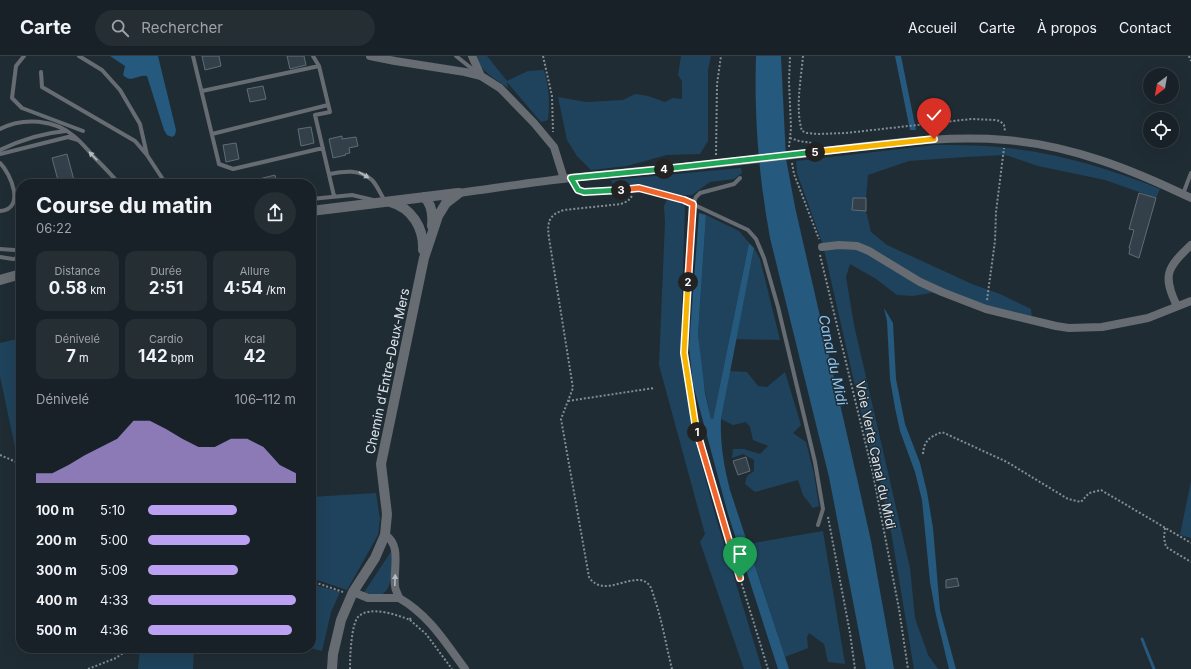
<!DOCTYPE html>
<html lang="fr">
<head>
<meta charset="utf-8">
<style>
	body { margin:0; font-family:Inter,sans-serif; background:#252e33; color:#f1f3f6; height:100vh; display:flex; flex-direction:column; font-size:15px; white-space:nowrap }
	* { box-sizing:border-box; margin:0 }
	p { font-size:13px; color:#9fa3a7 }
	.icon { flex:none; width:22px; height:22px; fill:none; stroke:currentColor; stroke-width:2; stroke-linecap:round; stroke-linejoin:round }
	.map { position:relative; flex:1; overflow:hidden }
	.panel { position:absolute; left:16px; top:123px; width:300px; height:474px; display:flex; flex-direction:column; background:#182127; border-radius:16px; box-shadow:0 4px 16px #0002,0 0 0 1px #363e44 }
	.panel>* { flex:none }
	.needle { width:26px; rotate:211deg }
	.fabs { position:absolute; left:1143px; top:12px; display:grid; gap:8px }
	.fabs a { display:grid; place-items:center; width:36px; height:36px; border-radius:50%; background:#182127; box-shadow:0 4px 16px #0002,0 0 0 1px #363e44; font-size:20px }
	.pin { position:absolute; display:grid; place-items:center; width:34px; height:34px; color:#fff; margin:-41px -17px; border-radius:50% 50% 50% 0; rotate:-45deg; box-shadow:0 0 4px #0007 }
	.pin .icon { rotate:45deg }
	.km { position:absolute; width:20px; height:20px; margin:-10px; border-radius:50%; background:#222; color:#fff; font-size:11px; line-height:20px; text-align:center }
	.round { display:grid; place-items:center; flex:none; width:42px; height:42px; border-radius:21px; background:#252e33 }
	.headline { display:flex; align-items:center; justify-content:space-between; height:68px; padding:0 20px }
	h1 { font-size:22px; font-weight:700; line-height:30px }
	.figures { display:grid; grid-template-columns:repeat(3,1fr); gap:6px; height:68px; padding:4px 20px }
	.figures div { display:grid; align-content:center; border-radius:10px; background:#252e33; text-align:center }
	.figures b { font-size:17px; font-weight:700 }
	.figures small { font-size:11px; font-weight:400 }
	.figures p { font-size:11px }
	.chart { height:112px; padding:8px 20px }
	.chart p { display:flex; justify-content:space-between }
	.chart svg { width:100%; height:72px; margin-top:4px; fill:#bca0f2; opacity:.7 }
	ul { padding:0 20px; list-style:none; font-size:13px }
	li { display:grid; grid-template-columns:64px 48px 1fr; align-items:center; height:30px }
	li i { height:10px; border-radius:5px; background:#bca0f2 }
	header { display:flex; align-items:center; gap:24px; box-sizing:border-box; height:56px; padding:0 20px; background:#182127; border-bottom:1px solid #363e44 }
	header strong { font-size:19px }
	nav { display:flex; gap:22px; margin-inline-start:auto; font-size:14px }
	.search { width:280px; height:36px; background:#252e33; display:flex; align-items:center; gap:10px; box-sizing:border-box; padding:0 14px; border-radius:22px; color:#9fa3a7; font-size:15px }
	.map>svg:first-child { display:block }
	.green { fill:#1f435c }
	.water { fill:#25597d }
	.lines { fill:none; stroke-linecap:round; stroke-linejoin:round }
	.stream { stroke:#25597d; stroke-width:3 }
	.building { fill:#344049; stroke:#5f6c76 }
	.path { stroke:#838d94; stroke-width:2; stroke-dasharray:2 2; stroke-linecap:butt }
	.service { stroke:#666c71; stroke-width:4 }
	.minor { stroke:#666c71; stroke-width:8 }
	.tertiary { stroke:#666c71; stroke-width:10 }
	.oneway { fill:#b4bbc0 }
	.split-1-casing { stroke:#fff; stroke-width:8 }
	.split-2-casing { stroke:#fff; stroke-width:8 }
	.split-3-casing { stroke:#fff; stroke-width:8 }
	.split-4-casing { stroke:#fff; stroke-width:8 }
	.split-5-casing { stroke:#fff; stroke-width:8 }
	.split-6-casing { stroke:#fff; stroke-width:8 }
	.split-1 { stroke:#f0652b; stroke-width:5 }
	.split-2 { stroke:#f5b400; stroke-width:5 }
	.split-3 { stroke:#f0652b; stroke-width:5 }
	.split-4 { stroke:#22a559; stroke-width:5 }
	.split-5 { stroke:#22a559; stroke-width:5 }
	.split-6 { stroke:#f5b400; stroke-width:5 }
	.labels { text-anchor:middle; stroke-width:3; stroke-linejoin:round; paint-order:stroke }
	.street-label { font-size:13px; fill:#dee5eb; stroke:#202c34 }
	.water-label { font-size:14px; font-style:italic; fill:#8bc6f4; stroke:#202c34 }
</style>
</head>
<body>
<header>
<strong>Carte</strong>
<div class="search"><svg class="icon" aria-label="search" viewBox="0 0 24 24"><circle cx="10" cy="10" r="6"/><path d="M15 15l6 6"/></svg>Rechercher</div>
<nav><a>Accueil</a><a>Carte</a><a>À propos</a><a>Contact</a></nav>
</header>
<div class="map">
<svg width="1191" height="613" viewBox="0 0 1191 613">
	<rect width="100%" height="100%" fill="#202c34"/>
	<path class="green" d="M 476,0 L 487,0 L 507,25 L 528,15 L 544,14 C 549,31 550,46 548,64 L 541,66 L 507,26 L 508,32 C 496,23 479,15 476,0 Z
		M 681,0 L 711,0 L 708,14 L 708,85 L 700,98 L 667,99 L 627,110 L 591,114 L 577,100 L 567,84 L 558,41 L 586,46 L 623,44 L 635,38 L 648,40 L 665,46 L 673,42 L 682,43 L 682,25 L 678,19 Z
		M 935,89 C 959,89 983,89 1008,92 C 1060,98 1111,113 1160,133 L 1156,142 L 1105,124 L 1038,110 L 1006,99 L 965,101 L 909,105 L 868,119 L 866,142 L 853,142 L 852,154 L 866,155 L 871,176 L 887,189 L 972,228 L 1000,238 L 1031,253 L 1032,262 L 986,251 L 942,235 L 913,240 L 897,239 L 876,223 L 850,208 L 846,221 L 854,269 L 910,512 L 915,562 L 928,599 L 938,613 L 914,613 L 892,481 L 880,426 L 867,383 L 823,189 L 797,117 L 796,105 Z
		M 741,112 L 742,117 L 734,123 L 710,126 L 692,139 L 680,139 L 642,130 L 614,130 L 611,124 Z
		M 674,143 L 685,150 L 681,273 L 685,330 L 698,395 L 716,462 L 762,613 L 744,613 L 700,486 L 705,478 L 659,309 L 665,166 L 664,150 L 667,144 Z
		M 706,159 L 739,175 L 749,187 L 713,363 L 711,363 L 702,320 L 698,278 Z
		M 754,192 L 760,203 L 780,284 L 736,283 Z
		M 21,282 L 21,404 L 17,401 L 0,320 L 0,287 Z
		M 730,315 L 747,316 L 758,330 L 767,331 L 785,316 L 801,369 L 793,377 L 806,386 L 814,418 L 819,450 L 813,452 L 803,439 L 798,424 L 755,436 L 745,428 L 747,420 L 754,415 L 754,404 L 743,398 L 732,402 L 733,393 L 744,393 L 760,398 L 768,390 L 753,384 L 750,371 L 746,366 L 733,369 L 721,363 Z
		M 1191,425 L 1191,482 L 1180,479 Z
		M 376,437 L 380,463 L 378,479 L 347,534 L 311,522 L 311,441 Z
		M 823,475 L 845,608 L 828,606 L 824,588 L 809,577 L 807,581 L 808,592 L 785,601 L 748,488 Z
		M 392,494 L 393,495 C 392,508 395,540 375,540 C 372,540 367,539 363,538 Z
		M 311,528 L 340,536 L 331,556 L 322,595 L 310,592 Z
		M 142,592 L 194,592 L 193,613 L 138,613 L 140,593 Z"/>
	<path class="water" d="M 110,0 L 158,0 L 176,74 L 175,79 L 172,81 L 167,79 L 164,74 L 147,20 C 137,18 132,28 123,19 L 125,10 Z
		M 756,0 L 781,0 L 786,103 L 795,151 L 859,431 L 871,485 L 894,613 L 866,613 L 829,421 L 770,182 C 759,122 754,61 756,0 Z
		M 895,0 L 901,0 L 916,74 L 910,74 Z
		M 699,157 L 706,159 L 698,278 L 705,337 L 711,363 L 713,363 L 749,187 L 754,192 L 721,363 C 720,388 724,410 730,434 L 789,613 L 778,613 L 728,458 L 693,328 L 689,291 Z
		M 884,252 L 893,267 L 896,323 L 905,368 L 920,407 L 927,436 L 933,472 L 940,554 L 956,613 L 949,613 L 936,559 L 930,526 L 922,444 L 915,416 L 900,375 L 895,352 L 890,323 L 887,265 Z"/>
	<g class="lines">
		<path class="stream" d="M 1142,583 L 1154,613"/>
	</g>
	<path class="building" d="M 202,0 L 219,0 L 221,10 L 205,14 Z
		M 287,0 L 304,0 L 306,9 L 290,13 Z
		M 263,30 L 266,43 L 250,46 L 247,33 Z
		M 311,71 L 314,87 L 301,90 L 298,73 Z
		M 342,80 L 342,83 L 356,81 L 358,90 L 349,92 L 350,97 L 345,98 L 346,99 L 333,102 L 329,83 Z
		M 236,87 L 239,103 L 226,106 L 223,89 Z
		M 67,98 L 75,128 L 59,128 L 52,102 Z
		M 275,119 L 277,128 L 251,128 L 251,125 Z
		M 1139,137 L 1156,142 L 1139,202 L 1129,198 L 1130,192 L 1129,192 L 1134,174 L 1129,173 Z
		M 853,142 L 866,142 L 866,155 L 852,154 Z
		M 746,401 L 750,415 L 738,419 L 733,405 Z
		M 957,522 L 959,530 L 946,532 L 946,524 Z"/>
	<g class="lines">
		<path class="path" d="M 543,0 L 552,40 L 553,76
			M 803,0 C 801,24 795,52 802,75 L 807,77 L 818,78 L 846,77 L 971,63 L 995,64 L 1000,65 L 1004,69 L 1005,75
			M 1189,0 L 1191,5
			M 790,82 L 799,85 L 812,87
			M 789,91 L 791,72 L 789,26 L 790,0
			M 716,99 L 717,28 L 721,0
			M 792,107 L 794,118 L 819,183
			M 632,140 L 628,145 L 621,148 L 564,154 C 548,159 547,167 549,182 L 573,332 L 561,363 L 589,521 C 604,545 637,511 650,530 C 652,533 653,538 654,541 C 662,564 666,589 672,613
			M 692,155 L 685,297 L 695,367 L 712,431 L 768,613
			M 820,199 L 873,418 L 899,553 L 908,613
			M 987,244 L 995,185 L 996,156 L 1004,92
			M 568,345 L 654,332
			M 923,398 C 924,384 930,381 942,376 L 1007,406 L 1068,443 L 1081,446 L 1089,437 L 1101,434 L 1191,487
			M 0,399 L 21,408
			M 828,461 L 850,577 L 855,613
			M 1165,472 L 1164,482 L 1166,491 L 1191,506
			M 311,525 L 343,536
			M 410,564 L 426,578 L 452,613
			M 88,613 L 116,602 L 130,592
			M 350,613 C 350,602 351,569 358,561 C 369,549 398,559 410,564 L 411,560"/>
		<path class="service" d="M 24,0 L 16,10 L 12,42 L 22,52 L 83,75
			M 79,0 L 102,14 L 120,34 L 140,68 L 147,99
			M 193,0 L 219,108 L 233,113 L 323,92
			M 313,0 L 319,10 L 330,56 L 315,59 L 334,140
			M 456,0 L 476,16
			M 41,16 L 42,31 L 135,85 L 147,99 L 166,128
			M 202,35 L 319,10
			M 0,73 C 23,61 55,63 75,81 C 82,87 88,94 94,101 C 103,110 112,119 119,128
			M 212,78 L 328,49
			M 0,94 C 21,84 42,77 66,75
			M 0,98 L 68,81 L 78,84
			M 0,107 C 11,118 26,153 0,155
			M 330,118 C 344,115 360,113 372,124 C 377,129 381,139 385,145
			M 571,122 L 578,135 L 584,136 L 639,133 L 684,144 L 748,174 L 756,183 L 764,202 L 778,251 L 815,406 L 823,453 L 818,469
			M 1183,138 L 1191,117
			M 311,143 L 352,139 L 373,144
			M 693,148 L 696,141 L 700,137 L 734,128 L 740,122
			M 0,193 L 14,194 L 21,193
			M 0,201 L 13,203 L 21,202"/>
		<path class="minor" d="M 370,0 L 395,5 L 465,16 L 481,20 L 500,32 L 534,67 L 554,91 L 564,123
			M 472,0 L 481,20
			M 459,137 C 496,132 533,126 570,122 C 621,116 672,113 723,107 C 768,102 812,97 857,91 C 907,85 956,80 1006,84 C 1071,89 1133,114 1191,142
			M 822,191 L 839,189 L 857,190 L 869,195 L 920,226 L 942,236 L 986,253 L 1056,270 L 1069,272 L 1102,271 L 1148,262 L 1191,245
			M 1177,250 C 1162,219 1167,212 1191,189
			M 353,536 L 368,542 L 399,542 C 398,538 395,534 395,530 C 393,513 402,489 385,479
			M 399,542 C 429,559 445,586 465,613"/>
		<path class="tertiary" d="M 424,141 C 432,148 433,160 432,170
			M 390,146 C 412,152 424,172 423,194
			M 311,155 L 458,137
			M 0,224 L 21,218
			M 332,613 L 333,598 L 341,564 L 353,536 L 375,502 L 385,479 L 387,458 L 381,408 L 424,202 L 438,160 L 446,147 L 459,137"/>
	</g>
	<defs><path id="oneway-solid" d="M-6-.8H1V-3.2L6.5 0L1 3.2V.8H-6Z"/></defs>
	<g class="oneway">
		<use href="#oneway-solid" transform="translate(93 100) rotate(-134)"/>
		<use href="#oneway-solid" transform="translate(364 119) rotate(30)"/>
		<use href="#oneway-solid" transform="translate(395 524) rotate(-88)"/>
	</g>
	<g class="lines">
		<defs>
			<path id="split-1" d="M 697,376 L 740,522"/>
			<path id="split-2" d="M 688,226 L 684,297 L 695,367 L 697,376"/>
			<path id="split-3" d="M 621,134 L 639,132 L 684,144 L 693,148 L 688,226"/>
			<path id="split-4" d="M 621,134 L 584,136 L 578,134 L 571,122 L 664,113"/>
			<path id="split-5" d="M 664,113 L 815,96"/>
			<path id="split-6" d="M 815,96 L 934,83"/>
		</defs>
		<use href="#split-1" class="split-1-casing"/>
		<use href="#split-2" class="split-2-casing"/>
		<use href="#split-3" class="split-3-casing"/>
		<use href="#split-4" class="split-4-casing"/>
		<use href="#split-5" class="split-5-casing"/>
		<use href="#split-6" class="split-6-casing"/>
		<use href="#split-1" class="split-1"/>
		<use href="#split-2" class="split-2"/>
		<use href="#split-3" class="split-3"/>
		<use href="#split-4" class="split-4"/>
		<use href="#split-5" class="split-5"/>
		<use href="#split-6" class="split-6"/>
	</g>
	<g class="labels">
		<g class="street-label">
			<text transform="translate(387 315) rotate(-78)" y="5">Chemin d'Entre-Deux-Mers</text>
			<text transform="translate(876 399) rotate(78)" y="5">Voie Verte Canal du Midi</text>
		</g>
		<g class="water-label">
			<text transform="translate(833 304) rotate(78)" y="5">Canal du Midi</text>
		</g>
	</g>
</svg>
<div class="fabs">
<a><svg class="needle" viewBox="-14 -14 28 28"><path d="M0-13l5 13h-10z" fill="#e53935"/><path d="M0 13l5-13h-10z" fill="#9fa3a7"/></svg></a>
<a><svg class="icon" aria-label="locate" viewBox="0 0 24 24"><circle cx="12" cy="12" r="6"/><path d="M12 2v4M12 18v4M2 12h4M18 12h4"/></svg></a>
</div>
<div class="pin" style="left:740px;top:522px;background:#1e9e55"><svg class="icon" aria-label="arrive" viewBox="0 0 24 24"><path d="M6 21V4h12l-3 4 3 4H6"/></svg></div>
<div class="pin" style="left:934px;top:83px;background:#d93025"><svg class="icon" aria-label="check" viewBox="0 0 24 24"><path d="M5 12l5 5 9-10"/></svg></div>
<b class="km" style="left:697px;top:376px">1</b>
<b class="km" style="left:688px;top:226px">2</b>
<b class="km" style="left:621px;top:134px">3</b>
<b class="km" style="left:664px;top:113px">4</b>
<b class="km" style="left:815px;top:96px">5</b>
<section class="panel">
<div class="headline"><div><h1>Course du matin</h1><p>06:22</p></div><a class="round"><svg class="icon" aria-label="share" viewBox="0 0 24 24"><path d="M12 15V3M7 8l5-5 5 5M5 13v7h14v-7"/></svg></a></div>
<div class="figures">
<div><p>Distance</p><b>0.58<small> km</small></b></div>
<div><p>Durée</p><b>2:51</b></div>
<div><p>Allure</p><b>4:54<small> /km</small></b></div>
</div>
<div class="figures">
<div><p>Dénivelé</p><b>7<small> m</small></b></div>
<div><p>Cardio</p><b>142<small> bpm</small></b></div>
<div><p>kcal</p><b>42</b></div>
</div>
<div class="chart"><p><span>Dénivelé</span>106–112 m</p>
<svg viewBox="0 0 160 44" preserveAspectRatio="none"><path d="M0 44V38L10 38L20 33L30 27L40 22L50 17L60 6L70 6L80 11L90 17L100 22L110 22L120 17L130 17L140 22L150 33L160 38V44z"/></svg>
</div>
<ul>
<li><b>100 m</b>5:10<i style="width:60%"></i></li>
<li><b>200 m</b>5:00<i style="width:69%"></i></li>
<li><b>300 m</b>5:09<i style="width:61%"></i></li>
<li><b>400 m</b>4:33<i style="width:100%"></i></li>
<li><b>500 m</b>4:36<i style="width:97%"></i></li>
</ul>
</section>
</div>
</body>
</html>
